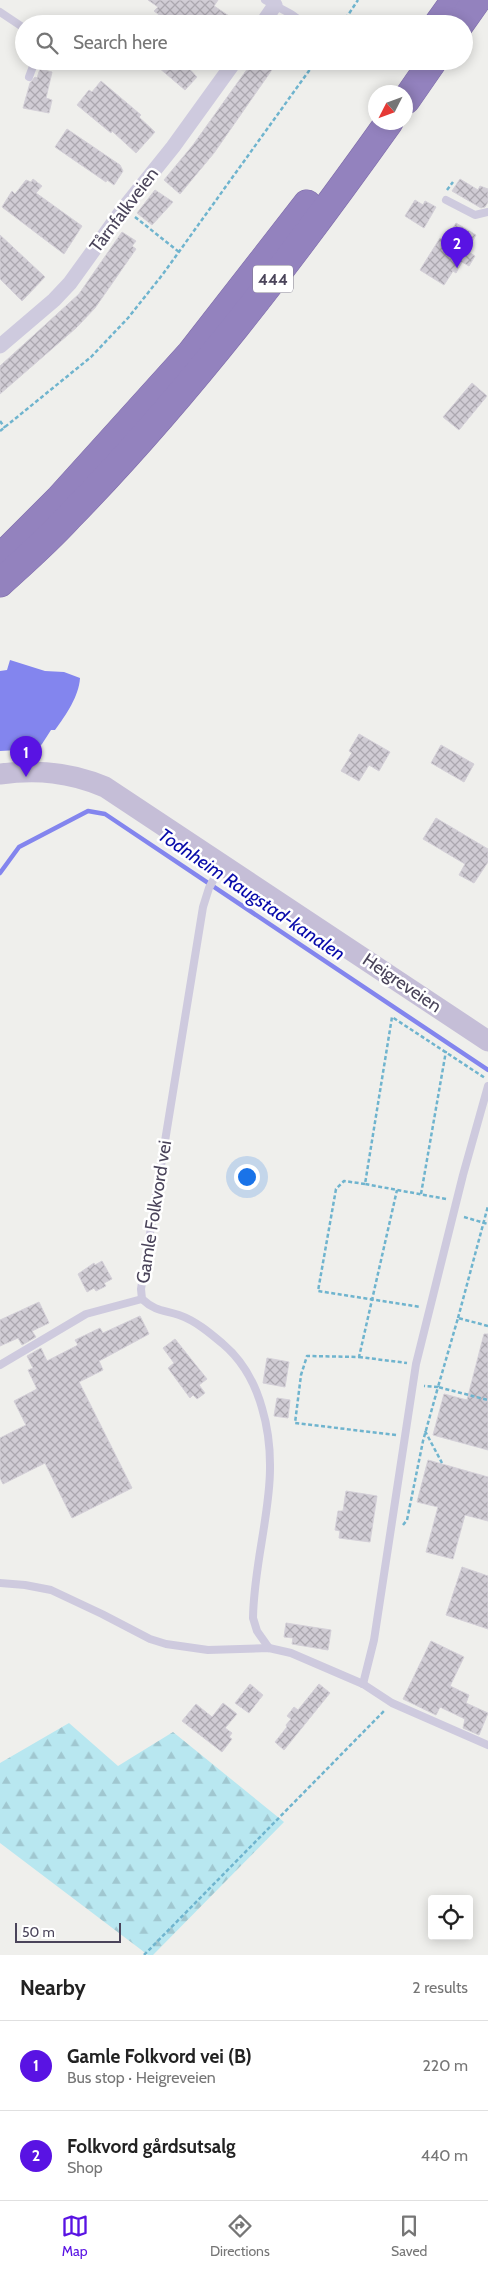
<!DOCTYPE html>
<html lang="en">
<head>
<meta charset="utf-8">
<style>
	body { margin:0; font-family:Cabin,sans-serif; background:#f6f6f6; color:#222 }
	.controls { position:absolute; right:15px; bottom:15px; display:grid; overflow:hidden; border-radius:5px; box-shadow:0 2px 12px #0003 }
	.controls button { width:45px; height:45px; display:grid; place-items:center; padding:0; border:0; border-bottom:1px solid #e0e0e0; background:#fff; color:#222; font:25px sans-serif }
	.compass { position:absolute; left:368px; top:85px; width:45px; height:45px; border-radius:50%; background:#fff; box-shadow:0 2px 12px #0003; rotate:228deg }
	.scale { position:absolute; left:15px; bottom:12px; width:106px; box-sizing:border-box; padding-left:5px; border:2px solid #4a445a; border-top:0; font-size:14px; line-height:18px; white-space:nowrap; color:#4a445a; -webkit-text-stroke:4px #fff; paint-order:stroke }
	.you { position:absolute; left:246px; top:1176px; width:18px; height:18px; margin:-12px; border:4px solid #fff; border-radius:50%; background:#1a73e8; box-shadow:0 0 0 8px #1a73e833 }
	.badge { display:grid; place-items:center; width:32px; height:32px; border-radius:50%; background:#5913e3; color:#fff; font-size:16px; font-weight:700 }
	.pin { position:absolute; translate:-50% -41px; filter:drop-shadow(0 1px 2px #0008) }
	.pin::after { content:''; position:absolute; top:26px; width:18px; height:15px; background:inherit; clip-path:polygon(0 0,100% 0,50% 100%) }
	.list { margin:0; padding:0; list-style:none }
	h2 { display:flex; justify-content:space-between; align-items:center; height:65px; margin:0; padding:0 20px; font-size:21px }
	h2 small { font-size:16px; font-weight:400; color:#767676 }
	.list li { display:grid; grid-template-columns:32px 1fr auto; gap:15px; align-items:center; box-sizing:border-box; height:90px; padding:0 20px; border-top:1px solid #e0e0e0 }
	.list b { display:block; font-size:19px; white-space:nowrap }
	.list p { margin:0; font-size:16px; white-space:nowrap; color:#767676 }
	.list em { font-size:16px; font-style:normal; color:#767676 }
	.icon { flex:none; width:28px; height:28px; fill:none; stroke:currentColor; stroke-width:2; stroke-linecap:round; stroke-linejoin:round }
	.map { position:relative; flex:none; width:488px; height:1955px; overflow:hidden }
	.search { position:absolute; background:#fff; box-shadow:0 2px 12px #0003; left:15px; right:15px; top:15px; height:55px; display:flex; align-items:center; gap:12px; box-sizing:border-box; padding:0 18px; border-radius:28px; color:#767676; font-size:19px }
	.sheet { height:245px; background:#fff }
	nav { display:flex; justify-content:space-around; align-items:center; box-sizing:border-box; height:70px; border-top:1px solid #e0e0e0; background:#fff; font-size:14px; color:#767676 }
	nav a { display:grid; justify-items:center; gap:2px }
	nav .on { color:#5913e3 }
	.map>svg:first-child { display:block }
	.forest { fill:url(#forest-firs) }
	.water { fill:#8385ee }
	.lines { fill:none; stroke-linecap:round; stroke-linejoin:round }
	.stream { stroke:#8385ee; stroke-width:4.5 }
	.building { fill:url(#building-cross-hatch); stroke:#d4d0d8 }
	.highway-casing { stroke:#7f6da9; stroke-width:29 }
	.path { stroke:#6fb4ce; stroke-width:2.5; stroke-dasharray:4 2.5; stroke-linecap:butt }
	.lane { stroke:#cecade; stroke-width:8 }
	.street { stroke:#cecade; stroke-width:15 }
	.secondary { stroke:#c5bed7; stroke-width:21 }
	.highway { stroke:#9382be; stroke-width:28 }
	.labels { text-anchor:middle; stroke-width:5; stroke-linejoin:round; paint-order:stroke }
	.shield { fill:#fff; stroke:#807c8c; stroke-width:1 }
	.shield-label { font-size:16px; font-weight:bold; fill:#4a445a }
	.street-label { font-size:18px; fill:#4a445a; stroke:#fff }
	.water-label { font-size:19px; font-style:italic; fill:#070aaa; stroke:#fff }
</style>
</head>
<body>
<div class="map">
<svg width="488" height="1955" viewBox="0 0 488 1955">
	<defs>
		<pattern id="forest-firs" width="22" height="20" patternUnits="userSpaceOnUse" patternTransform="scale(1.25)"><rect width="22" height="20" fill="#b8e7f0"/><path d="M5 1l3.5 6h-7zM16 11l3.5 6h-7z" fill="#a0c7d0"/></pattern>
		<pattern id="building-cross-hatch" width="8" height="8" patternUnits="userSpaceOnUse" patternTransform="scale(1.25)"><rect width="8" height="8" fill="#d0ccd4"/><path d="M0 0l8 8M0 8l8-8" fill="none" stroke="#aba7af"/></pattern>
	</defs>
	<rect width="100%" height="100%" fill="#efefec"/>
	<path class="forest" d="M69,1723L118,1766L173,1732L284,1822L153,1955H148L0,1843V1763Z"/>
	<path class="water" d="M10,660L45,671L64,672L80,678C79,696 66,715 55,730H51L42,744L37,749L0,751V671L7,670Z"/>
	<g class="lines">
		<path class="stream" d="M0,873L19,847L88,811L105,814L488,1070"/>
	</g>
	<g class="building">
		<path d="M148,0H218L214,6L241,24H181L169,16L166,20L154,11L158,7Z"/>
		<path d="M151,61H182L197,77L185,90Z"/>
		<path d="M253,61H278L214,153L180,194L164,180L193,145Z"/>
		<path d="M40,69L52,72L46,98L52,100L49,113L23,108L30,83L35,77L37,78Z"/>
		<path d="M101,81L141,115L139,117L155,132L136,153L112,131L111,133L77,105L89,90L92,92Z"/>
		<path d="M67,129L120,165L123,171L114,185L107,180L106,182L55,147Z"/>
		<path d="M33,179L42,186L36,193L82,226L64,254L2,207L12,191L15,194L26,180L31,182Z"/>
		<path d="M460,179L478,190L480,186L488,189V202L485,207L481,208L452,191Z"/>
		<path d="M155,190L173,202L152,225L137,213Z"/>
		<path d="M415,200L423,205L425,201L436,207L424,228L405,216Z"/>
		<path d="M456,223L476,235L467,251L475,256L469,266L462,262L456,273L453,271L444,285L420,270L440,238L445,241Z"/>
		<path d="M122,232L136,241L132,246L136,249L95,308L76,328L0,394V366L79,294Z"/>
		<path d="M0,235L45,277L22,301L0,279Z"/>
		<path d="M472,383L487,396L459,430L443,417Z"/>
		<path d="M359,734L390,752L379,771L369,765L359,781L341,771L352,753L349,751Z"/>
		<path d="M441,745L474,764L464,782L431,763Z"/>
		<path d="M436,818L488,849V862L474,883L459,875L465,864L423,839Z"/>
		<path d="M102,1261L112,1279L104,1283L106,1286L96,1291L94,1288L87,1292L78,1274L94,1263L95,1265Z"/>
		<path d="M39,1302L49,1323L32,1331L36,1337L22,1345L18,1338L0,1346V1320Z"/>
		<path d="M140,1316L149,1334L99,1361L103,1370L79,1382L132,1488L72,1518L45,1463L3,1484L0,1478V1438L26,1425L14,1401L37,1389L28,1370L33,1368L27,1356L41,1348L47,1361L78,1345L75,1340L100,1328L103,1333Z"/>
		<path d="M484,1334H488V1450L433,1435L444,1394L467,1400Z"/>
		<path d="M175,1339L207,1379L199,1385L205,1393L197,1399L193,1395L190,1398L168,1368L174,1363L163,1348Z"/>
		<path d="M267,1358L289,1362L285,1387L263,1383Z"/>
		<path d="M277,1398L290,1400L288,1418L274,1416Z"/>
		<path d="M428,1460L488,1477V1521L465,1515L453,1559L426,1552L438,1507L417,1502Z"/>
		<path d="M346,1491L377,1496L370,1542L339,1538L340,1531L335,1530L338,1511H343Z"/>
		<path d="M462,1567L488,1576V1629L446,1615Z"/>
		<path d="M286,1623L331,1630L328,1650L292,1644L293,1638L284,1637Z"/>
		<path d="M431,1641L464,1657L450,1686L469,1695L466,1703L488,1713L479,1735L463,1728L465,1719L440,1707L436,1715L403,1699Z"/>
		<path d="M250,1684L263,1695L249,1713L235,1703Z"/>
		<path d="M319,1684L330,1693L284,1750L275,1742L287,1727L286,1725L291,1719L287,1716L294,1707L298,1710Z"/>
		<path d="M223,1703L237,1714L225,1728L232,1733L229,1737L232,1739L222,1752L182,1721L196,1704L212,1717Z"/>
	</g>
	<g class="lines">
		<g class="highway-casing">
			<g id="highway">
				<path d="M438,24L455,0"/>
				<path d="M460,24L477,0"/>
				<path d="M406,100L433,61"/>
				<path d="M5,553L60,498L191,353L307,204"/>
				<path d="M0,583C23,562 47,541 68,518C187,396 290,261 389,122"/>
			</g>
		</g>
		<g class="path">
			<path d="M342,24L358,0"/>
			<path d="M447,190L453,182"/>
			<path d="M135,217L179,252"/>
			<path d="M0,421L5,428"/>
			<path d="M0,431L91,357L128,318L163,274L316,61"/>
			<path d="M365,1184L344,1181L336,1189L318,1291L421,1307"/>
			<path d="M421,1194L446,1051"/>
			<path d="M446,1199L365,1184L392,1017L485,1078"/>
			<path d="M464,1217L488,1224"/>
			<path d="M458,1318L488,1206"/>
			<path d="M488,1326L458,1318L438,1387L488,1400"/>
			<path d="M359,1357L407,1363"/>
			<path d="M425,1431L442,1463"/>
			<path d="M396,1435L295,1423L301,1375L307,1356L359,1357L397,1190"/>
			<path d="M403,1525L407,1520L423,1441L438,1387L424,1386"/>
			<path d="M144,1955L384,1711"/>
		</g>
		<g class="lane">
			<path d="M265,0L291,14L305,24"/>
			<path d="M0,12L24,28"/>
			<path d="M61,24L63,22"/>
			<path d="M29,77L35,61"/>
			<path d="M446,200L475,215L488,212"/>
			<path d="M221,866L209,888L203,907L141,1289L142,1299C156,1312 164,1310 179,1315C196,1321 210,1333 223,1344C243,1361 255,1383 262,1408C284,1481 254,1546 253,1618L257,1631L269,1648"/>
			<path d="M0,1365L86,1314L142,1299"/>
			<path d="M0,1583L25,1585L51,1590L102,1614L150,1639L166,1644L208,1650L269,1648L291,1653L363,1684L392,1703L488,1745"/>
			<path d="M363,1684L374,1640L416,1364L463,1175L488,1086"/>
		</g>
		<g class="street">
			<path d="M262,24L275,5"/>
			<path d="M0,346L54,300L70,283L124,208L173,147L235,61"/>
		</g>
		<path class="secondary" d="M0,774C37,769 70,772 105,787L488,1041"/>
		<use href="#highway" class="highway"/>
	</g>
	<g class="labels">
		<rect class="shield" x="253" y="265.5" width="40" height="27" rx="4"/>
		<g class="shield-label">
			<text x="273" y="285">444</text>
		</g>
		<g class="street-label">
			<text transform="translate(124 210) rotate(-53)" y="6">Tårnfalkveien</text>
			<text transform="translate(402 983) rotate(34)" y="6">Heigreveien</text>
			<text transform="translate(154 1212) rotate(-81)" y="6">Gamle Folkvord vei</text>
		</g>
		<g class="water-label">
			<text transform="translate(252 894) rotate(34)" y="7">Todnheim Raugstad-kanalen</text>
		</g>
	</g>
</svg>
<div class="controls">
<button><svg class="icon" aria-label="locate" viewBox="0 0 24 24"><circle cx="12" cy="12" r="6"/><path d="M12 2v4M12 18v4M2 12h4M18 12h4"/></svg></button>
</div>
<svg class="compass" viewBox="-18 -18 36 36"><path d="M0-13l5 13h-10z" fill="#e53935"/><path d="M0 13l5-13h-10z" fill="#767676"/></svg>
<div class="scale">50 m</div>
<div class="you"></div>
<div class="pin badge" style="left:26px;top:777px">1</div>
<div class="pin badge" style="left:457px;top:268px">2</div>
<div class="search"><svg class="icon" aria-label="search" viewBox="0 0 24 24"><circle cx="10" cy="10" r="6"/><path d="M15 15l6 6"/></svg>Search here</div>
</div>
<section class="sheet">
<h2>Nearby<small>2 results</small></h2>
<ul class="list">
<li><span class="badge">1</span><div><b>Gamle Folkvord vei (B)</b><p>Bus stop · Heigreveien</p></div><em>220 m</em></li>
<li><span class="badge">2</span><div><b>Folkvord gårdsutsalg</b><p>Shop</p></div><em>440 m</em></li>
</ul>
</section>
<nav>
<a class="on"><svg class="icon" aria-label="map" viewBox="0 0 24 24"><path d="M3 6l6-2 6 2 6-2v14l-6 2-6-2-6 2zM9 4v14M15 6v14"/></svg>Map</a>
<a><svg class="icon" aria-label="directions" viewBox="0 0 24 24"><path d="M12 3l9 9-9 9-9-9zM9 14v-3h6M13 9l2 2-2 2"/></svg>Directions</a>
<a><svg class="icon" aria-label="saved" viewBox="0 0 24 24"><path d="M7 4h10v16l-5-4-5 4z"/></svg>Saved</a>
</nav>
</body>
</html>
